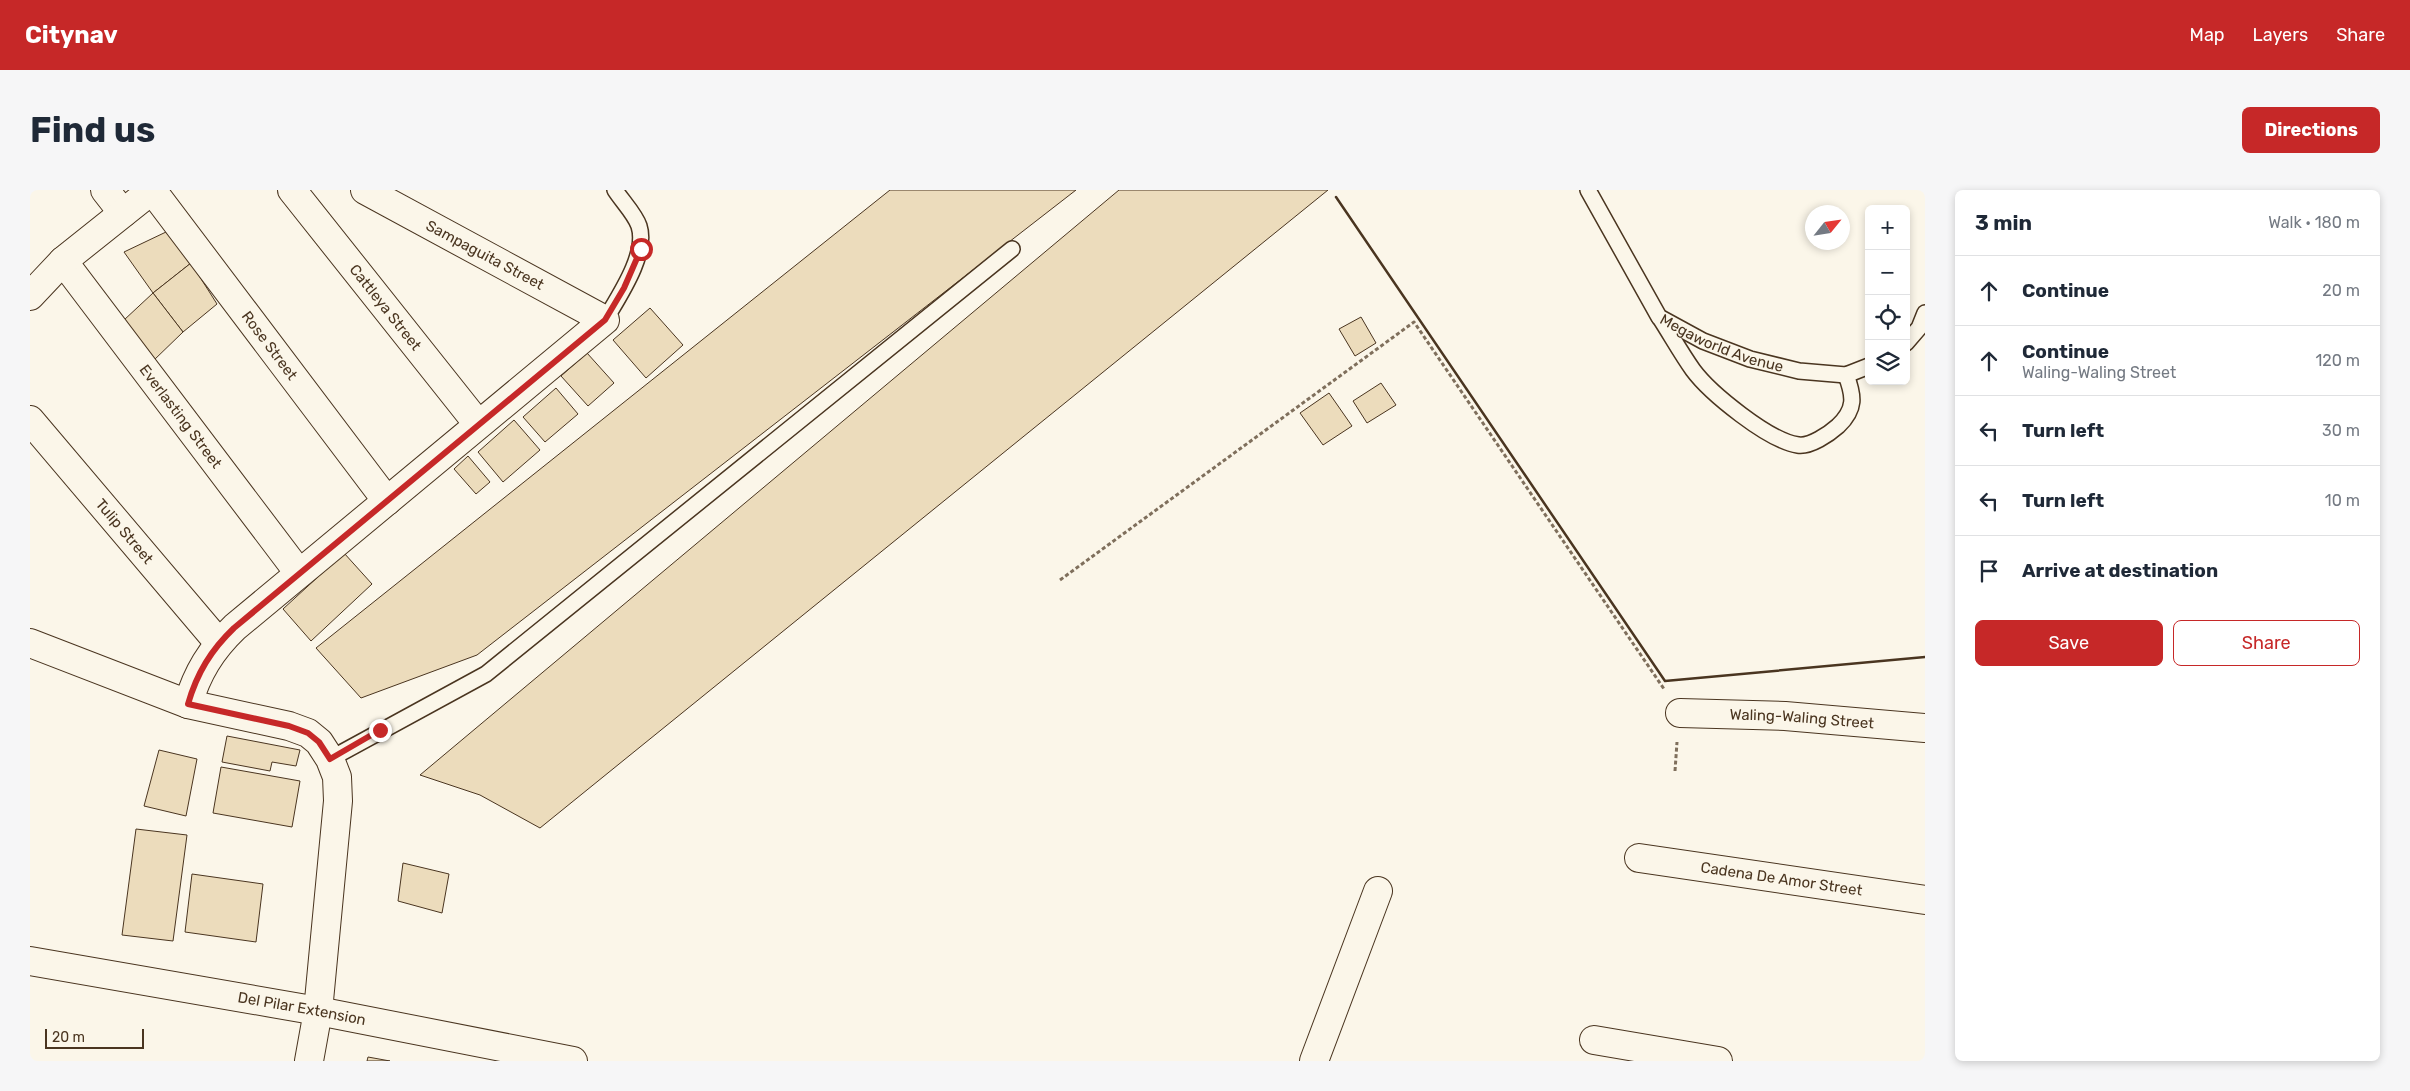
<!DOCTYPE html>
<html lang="en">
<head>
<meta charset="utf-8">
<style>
	body { margin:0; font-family:Rubik,sans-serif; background:#f6f6f7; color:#1f2937 }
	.controls { position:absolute; right:15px; top:15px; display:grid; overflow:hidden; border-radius:8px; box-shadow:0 2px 8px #0003 }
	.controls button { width:45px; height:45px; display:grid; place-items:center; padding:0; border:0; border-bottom:1px solid #e0e1e3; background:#fff; color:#1f2937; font:25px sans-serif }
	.compass { position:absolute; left:1775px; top:15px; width:45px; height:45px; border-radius:50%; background:#fff; box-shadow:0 2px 8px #0003; rotate:60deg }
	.scale { position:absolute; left:15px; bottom:12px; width:99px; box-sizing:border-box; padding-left:5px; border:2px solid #4a3520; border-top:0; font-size:14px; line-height:18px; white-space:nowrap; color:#4a3520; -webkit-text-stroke:4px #fbf6e9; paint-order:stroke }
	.stop { position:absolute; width:15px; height:15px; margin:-11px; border:4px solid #c62828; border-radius:50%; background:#fff }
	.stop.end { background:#c62828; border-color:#fff; box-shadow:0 1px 5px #0008 }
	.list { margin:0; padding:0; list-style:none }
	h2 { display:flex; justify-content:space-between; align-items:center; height:65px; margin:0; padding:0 20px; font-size:21px }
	h2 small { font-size:16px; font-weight:400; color:#747a83 }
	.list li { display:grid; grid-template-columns:32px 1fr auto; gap:15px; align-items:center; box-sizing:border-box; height:70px; padding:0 20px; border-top:1px solid #e0e1e3 }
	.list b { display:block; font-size:19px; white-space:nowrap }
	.list p { margin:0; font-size:16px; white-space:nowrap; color:#747a83 }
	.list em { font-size:16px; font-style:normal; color:#747a83 }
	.actions { display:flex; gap:10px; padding:15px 20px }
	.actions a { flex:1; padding:11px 0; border:1px solid #c62828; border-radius:8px; text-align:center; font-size:18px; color:#c62828 }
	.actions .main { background:#c62828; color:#fff }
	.icon { flex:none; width:28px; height:28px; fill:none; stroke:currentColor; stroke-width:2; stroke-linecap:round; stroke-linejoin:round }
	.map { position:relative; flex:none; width:1895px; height:871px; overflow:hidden; border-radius:8px }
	header { display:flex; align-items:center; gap:30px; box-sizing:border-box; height:70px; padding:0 25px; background:#c62828; color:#fff }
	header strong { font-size:24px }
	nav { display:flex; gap:28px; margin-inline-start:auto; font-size:18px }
	.intro { display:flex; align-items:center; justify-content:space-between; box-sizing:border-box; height:120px; padding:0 30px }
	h1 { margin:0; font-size:35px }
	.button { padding:12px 22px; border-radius:8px; background:#c62828; color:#fff; font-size:18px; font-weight:700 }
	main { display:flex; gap:30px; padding:0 30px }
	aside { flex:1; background:#fff; border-radius:8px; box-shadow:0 2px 8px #0003 }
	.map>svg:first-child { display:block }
	.building { fill:#ecdcbc; stroke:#4a3520 }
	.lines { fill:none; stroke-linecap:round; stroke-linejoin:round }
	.lane-casing { stroke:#4a3520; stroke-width:18 }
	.street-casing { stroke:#4a3520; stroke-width:30 }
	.path { stroke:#7f6f5c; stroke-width:3; stroke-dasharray:4 2.5; stroke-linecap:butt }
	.lane { stroke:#fbf6e9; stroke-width:15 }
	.street { stroke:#fbf6e9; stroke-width:28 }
	.wall { stroke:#4a3520; stroke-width:2.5 }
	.route { stroke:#c62828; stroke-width:6 }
	.labels { text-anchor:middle; stroke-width:4; stroke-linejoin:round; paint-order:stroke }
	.street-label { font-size:15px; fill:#4a3520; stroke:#fbf6e9 }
</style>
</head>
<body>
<header>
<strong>Citynav</strong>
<nav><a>Map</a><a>Layers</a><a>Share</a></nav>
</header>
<div class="intro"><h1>Find us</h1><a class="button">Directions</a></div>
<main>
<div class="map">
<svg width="1895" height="871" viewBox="0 0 1895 871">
	<rect width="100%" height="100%" fill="#fbf6e9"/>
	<g class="building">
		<path d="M860,0H1046L447,465L331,508L286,458Z"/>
		<path d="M1089,0H1298L510,638L450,605L390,585Z"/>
		<path d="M136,42L161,73L123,103L94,62Z"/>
		<path d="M161,73L187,114L153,142L123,103Z"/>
		<path d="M123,103L153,142L123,171L94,130Z"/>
		<path d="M620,118L653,155L616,188L583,150Z"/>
		<path d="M1331,127L1346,153L1325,166L1309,139Z"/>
		<path d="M557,163L584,193L558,216L531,186Z"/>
		<path d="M1351,193L1366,215L1337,233L1323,211Z"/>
		<path d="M526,198L548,224L515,252L493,227Z"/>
		<path d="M1299,203L1322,236L1293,255L1270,223Z"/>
		<path d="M484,230L510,260L473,292L448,262Z"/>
		<path d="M438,266L460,292L446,304L424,279Z"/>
		<path d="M314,363L342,394L281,451L253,419Z"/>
		<path d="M197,546L270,560L266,576L242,572L240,581L192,572Z"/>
		<path d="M129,560L167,569L156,626L114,616Z"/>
		<path d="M191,577L270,591L262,637L183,623Z"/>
		<path d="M106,639L157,645L143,751L92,745Z"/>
		<path d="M373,673L419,684L412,723L368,711Z"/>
		<path d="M162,684L233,694L226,752L155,742Z"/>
		<path d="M338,867L360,871H337Z"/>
	</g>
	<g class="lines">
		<g class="lane-casing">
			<g id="lane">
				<path id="s1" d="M1558,0L1629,127L1673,151L1720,169L1769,181L1816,185L1839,176"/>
				<path d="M1630,128C1641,145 1651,163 1663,180C1680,203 1739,251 1768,255C1780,257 1799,244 1808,236C1826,219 1824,206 1816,185"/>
				<path d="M575,130C589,106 618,64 609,36C605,24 592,11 585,0"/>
				<path d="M1876,153L1889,138L1895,123"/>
				<path d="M300,569L456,484L982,59"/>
			</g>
		</g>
		<g class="street-casing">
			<g id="street">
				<path d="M75,0L93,23"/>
				<path id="s2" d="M122,0L357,311"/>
				<path id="s3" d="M262,0L448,234"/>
				<path id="s4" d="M33,71L269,383"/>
				<path d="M0,106L33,71L122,0"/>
				<path id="s5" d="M0,230L189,453"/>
				<path d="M0,453L158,514L259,536L278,543L289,552L300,569L307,587L308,611L288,821L279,871"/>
				<path d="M158,514C167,483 181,460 205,437L575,130L335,0"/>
				<path id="s6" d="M1650,523L1755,526L1895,538"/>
				<path id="s7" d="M1609,668L1895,710"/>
				<path id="s8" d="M0,771L288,821L543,871"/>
				<path d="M1564,850L1688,871"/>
				<path d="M1284,871L1348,701"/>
			</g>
		</g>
		<g class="path">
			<path d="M1030,390L1384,132L1634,499"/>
			<path d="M1645,581L1647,552"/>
		</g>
		<use href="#lane" class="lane"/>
		<use href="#street" class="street"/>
		<path class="wall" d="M1306,7L1635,491L1895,467"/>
	</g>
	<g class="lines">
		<path class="route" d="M350,540L300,569L289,552L278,543L259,536L158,514C167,483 181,460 204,438L575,130L594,98L611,59"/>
	</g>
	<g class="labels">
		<g class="street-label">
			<text transform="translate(455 65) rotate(28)" y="5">Sampaguita Street</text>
			<text dy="5" stroke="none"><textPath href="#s3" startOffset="150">Cattleya Street</textPath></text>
			<text dy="5" stroke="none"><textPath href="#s1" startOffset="214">Megaworld Avenue</textPath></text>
			<text dy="5" stroke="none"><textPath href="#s2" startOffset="195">Rose Street</textPath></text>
			<text dy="5" stroke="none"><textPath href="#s4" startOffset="195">Everlasting Street</textPath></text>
			<text dy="5" stroke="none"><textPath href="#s5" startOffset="146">Tulip Street</textPath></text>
			<text dy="5" stroke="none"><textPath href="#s6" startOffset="122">Waling-Waling Street</textPath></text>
			<text dy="5" stroke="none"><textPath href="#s7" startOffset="144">Cadena De Amor Street</textPath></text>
			<text dy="5" stroke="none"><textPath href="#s8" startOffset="276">Del Pilar Extension</textPath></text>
		</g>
	</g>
</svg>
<div class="controls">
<button>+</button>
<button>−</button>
<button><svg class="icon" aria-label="locate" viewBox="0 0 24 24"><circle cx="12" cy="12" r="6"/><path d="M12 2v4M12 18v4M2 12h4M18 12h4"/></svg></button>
<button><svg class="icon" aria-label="layers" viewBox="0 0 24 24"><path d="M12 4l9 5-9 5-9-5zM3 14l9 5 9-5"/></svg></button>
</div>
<svg class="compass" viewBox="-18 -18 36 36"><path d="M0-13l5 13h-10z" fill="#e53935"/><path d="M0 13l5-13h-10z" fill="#747a83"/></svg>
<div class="scale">20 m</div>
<div class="stop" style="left:611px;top:59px"></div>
<div class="stop end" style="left:350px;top:540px"></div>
</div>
<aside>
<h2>3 min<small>Walk · 180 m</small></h2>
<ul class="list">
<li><svg class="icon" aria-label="ahead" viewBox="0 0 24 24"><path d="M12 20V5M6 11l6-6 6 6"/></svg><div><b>Continue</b></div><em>20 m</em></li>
<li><svg class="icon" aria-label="ahead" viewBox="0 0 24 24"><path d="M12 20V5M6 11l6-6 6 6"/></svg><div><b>Continue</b><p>Waling-Waling Street</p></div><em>120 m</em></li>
<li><svg class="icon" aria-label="left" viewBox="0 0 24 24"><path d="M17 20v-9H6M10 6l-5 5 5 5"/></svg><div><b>Turn left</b></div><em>30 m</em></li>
<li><svg class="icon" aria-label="left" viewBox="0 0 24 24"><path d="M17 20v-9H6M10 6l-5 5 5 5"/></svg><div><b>Turn left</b></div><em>10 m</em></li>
<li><svg class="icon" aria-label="arrive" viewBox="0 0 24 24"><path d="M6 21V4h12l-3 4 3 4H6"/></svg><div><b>Arrive at destination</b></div></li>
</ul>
<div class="actions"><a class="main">Save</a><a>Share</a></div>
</aside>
</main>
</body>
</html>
